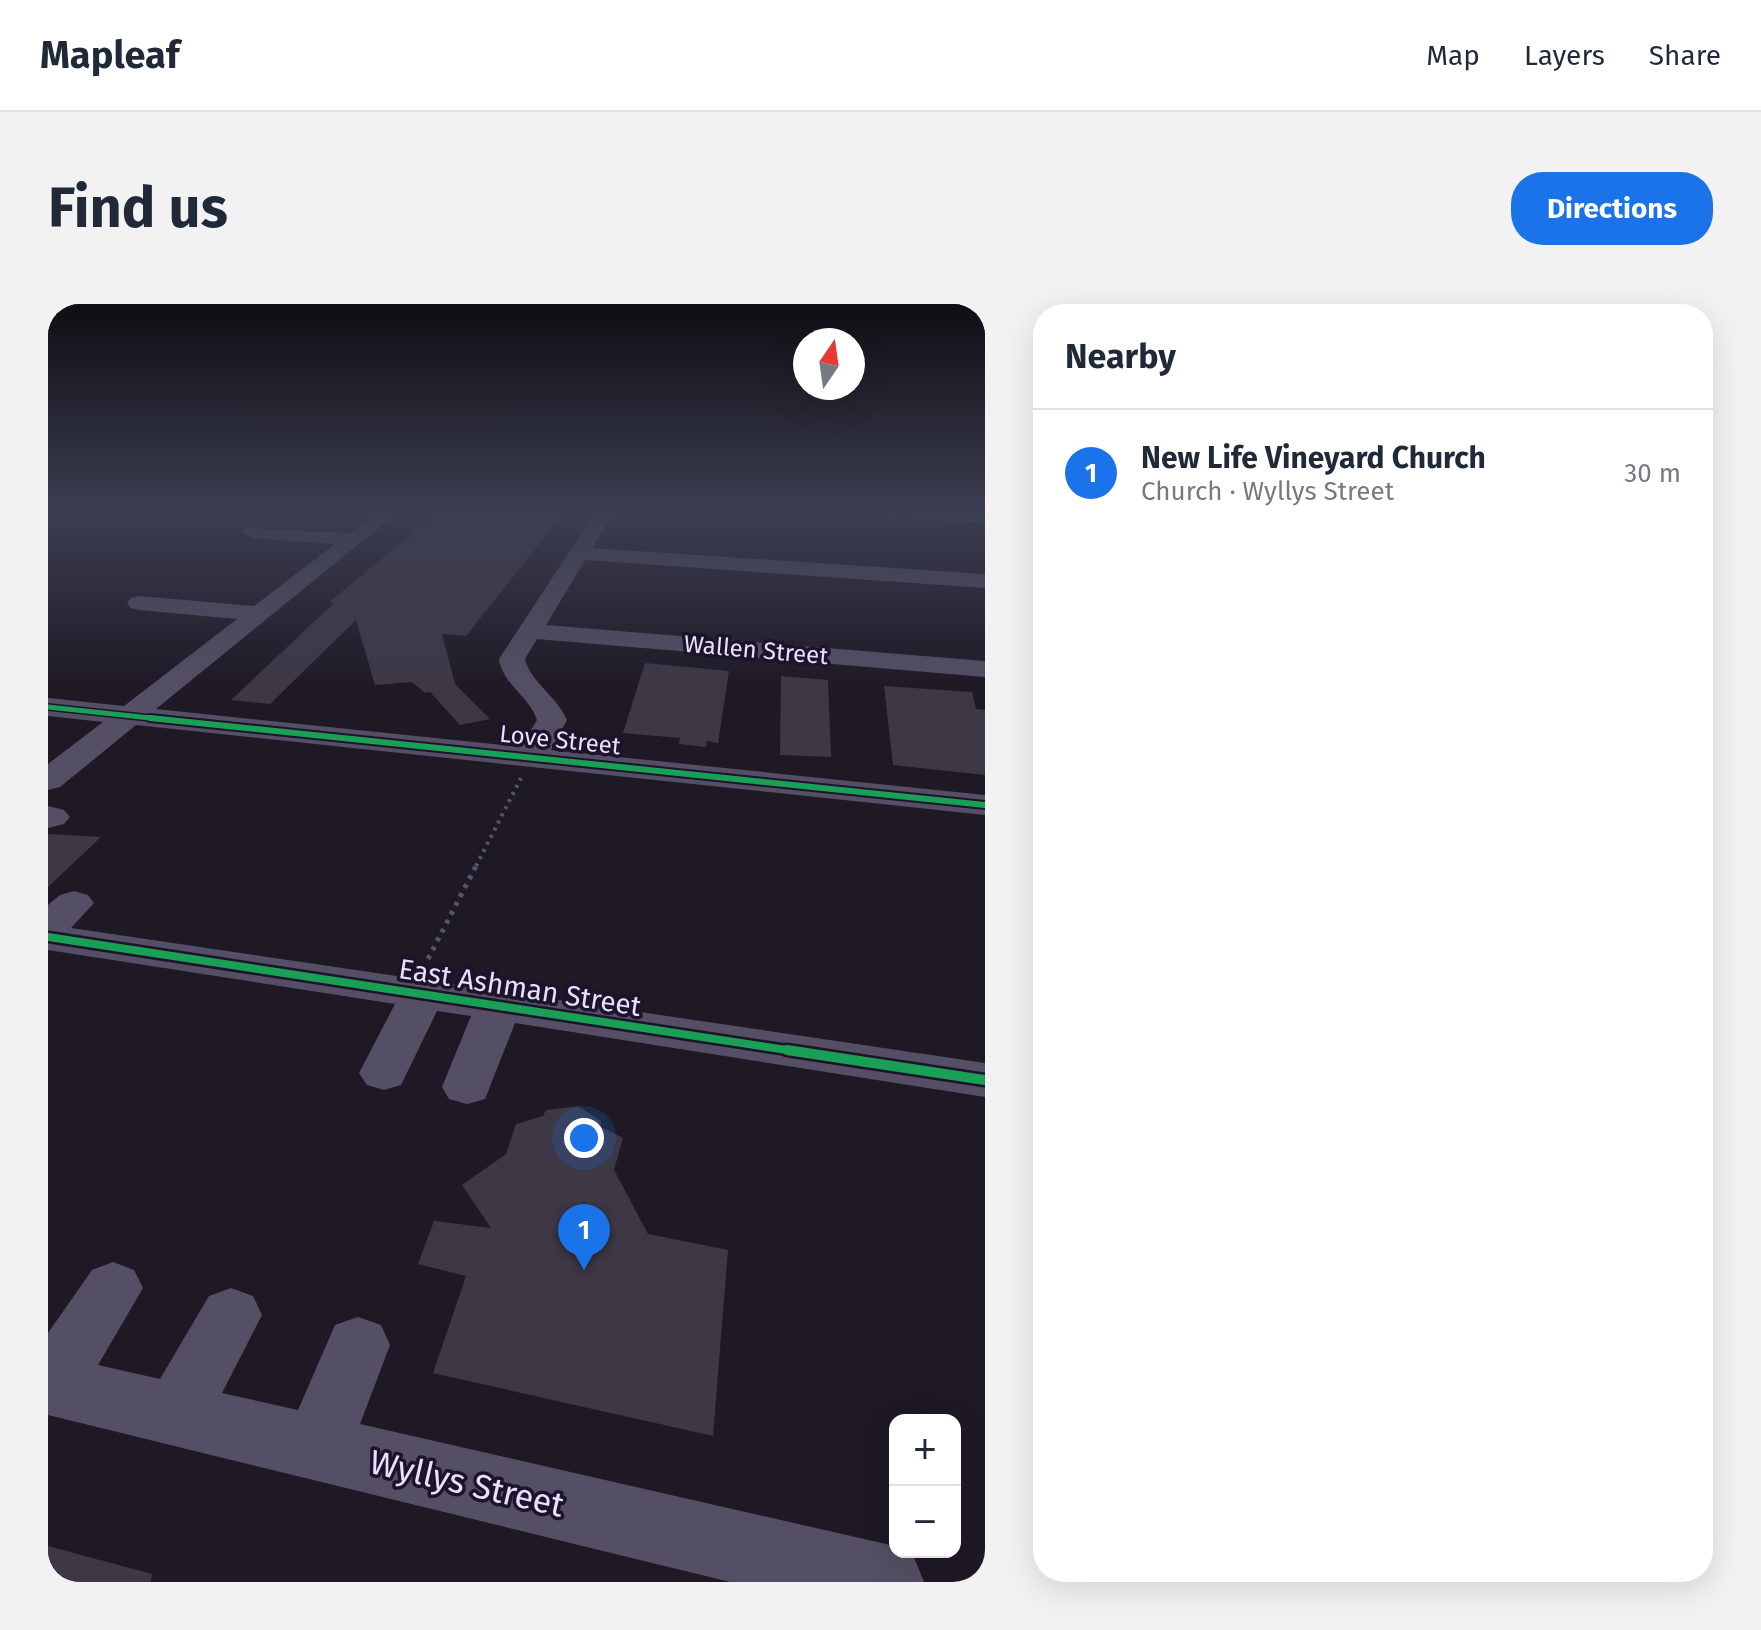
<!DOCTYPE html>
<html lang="en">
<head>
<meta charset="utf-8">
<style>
	body { margin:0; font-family:"Fira Sans",sans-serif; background:#f2f2f3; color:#1f2937 }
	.controls { position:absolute; right:24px; bottom:24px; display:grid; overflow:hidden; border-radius:16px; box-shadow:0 8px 32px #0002 }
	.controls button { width:72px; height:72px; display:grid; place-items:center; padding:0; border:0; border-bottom:2px solid #e0e1e3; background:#fff; color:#1f2937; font:40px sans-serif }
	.compass { position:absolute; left:745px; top:24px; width:72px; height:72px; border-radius:50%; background:#fff; box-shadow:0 8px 32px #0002; rotate:13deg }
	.you { position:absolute; left:536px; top:834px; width:28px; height:28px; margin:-20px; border:6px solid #fff; border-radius:50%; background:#1a73e8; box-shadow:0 0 0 12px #1a73e833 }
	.badge { display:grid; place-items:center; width:52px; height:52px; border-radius:50%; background:#1a73e8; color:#fff; font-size:26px; font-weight:700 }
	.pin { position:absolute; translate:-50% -66px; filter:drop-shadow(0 2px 4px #0008) }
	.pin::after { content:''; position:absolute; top:42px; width:28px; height:24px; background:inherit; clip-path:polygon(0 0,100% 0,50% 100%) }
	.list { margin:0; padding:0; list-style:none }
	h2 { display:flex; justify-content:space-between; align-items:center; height:104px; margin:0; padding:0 32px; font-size:34px }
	h2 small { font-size:26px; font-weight:400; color:#747a83 }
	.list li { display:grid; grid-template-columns:52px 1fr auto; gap:24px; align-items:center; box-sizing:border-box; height:128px; padding:0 32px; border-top:2px solid #e0e1e3 }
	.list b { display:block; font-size:30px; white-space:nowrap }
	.list p { margin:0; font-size:26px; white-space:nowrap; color:#747a83 }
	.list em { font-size:26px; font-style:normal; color:#747a83 }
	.map { position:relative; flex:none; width:937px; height:1278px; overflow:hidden; border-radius:32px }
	header { display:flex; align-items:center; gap:48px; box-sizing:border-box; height:112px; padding:0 40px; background:#fff; border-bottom:2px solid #e0e1e3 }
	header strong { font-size:38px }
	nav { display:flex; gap:44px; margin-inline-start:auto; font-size:28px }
	.intro { display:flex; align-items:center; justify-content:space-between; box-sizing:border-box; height:192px; padding:0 48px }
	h1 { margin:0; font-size:56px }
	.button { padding:20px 36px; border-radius:32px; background:#1a73e8; color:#fff; font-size:28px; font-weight:700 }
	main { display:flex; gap:48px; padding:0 48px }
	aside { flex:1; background:#fff; border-radius:32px; box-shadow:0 8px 32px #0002 }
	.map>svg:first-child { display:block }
	.building { fill:#3e3846 }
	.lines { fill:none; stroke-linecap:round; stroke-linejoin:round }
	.path-far1 { stroke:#515666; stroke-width:4; stroke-dasharray:3 5; stroke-linecap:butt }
	.path { stroke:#515666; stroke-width:5; stroke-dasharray:4 6; stroke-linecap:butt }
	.minor { fill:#554f65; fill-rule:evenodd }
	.cycleway-far4-casing { stroke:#1d132b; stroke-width:7 }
	.cycleway-far3-casing { stroke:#1d132b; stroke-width:8 }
	.cycleway-far2-casing { stroke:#1d132b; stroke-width:10 }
	.cycleway-far1-casing { stroke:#1d132b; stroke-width:13 }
	.cycleway-casing { stroke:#1d132b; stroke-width:15 }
	.cycleway-far4 { stroke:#1a9f57; stroke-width:4 }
	.cycleway-far3 { stroke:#1a9f57; stroke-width:5 }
	.cycleway-far2 { stroke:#1a9f57; stroke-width:6 }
	.cycleway-far1 { stroke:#1a9f57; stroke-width:8 }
	.cycleway { stroke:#1a9f57; stroke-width:10 }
	.labels { text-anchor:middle; stroke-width:7; stroke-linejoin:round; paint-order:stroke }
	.far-street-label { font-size:24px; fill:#eadffd; stroke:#1d132b }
	.street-label { font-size:28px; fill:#eadffd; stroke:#1d132b }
	.near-street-label { font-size:34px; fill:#eadffd; stroke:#1d132b }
</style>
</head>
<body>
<header>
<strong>Mapleaf</strong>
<nav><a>Map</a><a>Layers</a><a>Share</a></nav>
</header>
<div class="intro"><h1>Find us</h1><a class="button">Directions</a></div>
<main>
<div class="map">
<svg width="937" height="1278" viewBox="0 0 937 1278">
	<rect width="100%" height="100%" fill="#1e1925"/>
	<g class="building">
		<path d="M392,207L512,214L418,332L394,330L407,380L442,415L412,421L382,388L377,389L364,378L327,381L308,316L222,400L183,396L286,299L281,298Z"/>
		<path d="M597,359L681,367L670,439L659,437L658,443L631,440L632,434L575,429Z"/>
		<path d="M733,372L780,376L783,453L732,451Z"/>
		<path d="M836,382L924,388L928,405L937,406V471L845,461Z"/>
		<path d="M0,530L53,533L0,583Z"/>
		<path d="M530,802L553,817V823L575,834L566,866L600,930L680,946L665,1132L385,1069L418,972L370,960L386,917L443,924L414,881L458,850L468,820L495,812L498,806Z"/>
		<path d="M0,1242L104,1270L103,1278H0Z"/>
	</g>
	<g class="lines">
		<path class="path-far1" d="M428,562L473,474"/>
		<path class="path" d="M380,655L429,560"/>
		<g class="minor">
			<path d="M330,207H351L108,405L473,443L489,416C481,392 455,381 451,355L548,207H566L544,244L937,270V284L537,256L498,321L937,357V373L489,335L477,355C483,379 509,392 519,416L503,446L937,491V511L88,421L12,483L0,486V460L55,418L0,412V394L76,402L189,315L91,306L83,304L79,299L83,294L91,292L206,302L287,240L204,234L194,228L197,224L302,229Z"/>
			<path d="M827,207H937V219L836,213Z"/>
			<path d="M0,502L16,506L22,513L16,520L0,524Z"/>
			<path d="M26,587L40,591L46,599L23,624L937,759V793L467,719L437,795L419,800L401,795L394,783L423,712L389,707L353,781L336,786L319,781L311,769L347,700L0,646V601L12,591Z"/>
			<path d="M65,958L86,966L95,984L50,1061L112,1075L161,992L183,984L205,992L214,1011L174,1089L250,1106L287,1021L310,1013L333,1021L342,1041L312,1120L838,1240L847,1243V1248L865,1251L876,1278H682L0,1111V1029L44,966Z"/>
		</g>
		<g class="cycleway-far4-casing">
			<path id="cycleway-far4" d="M836,207L937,213"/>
		</g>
		<g class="cycleway-far3-casing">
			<path id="cycleway-far3" d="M0,403L121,416"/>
		</g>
		<g class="cycleway-far2-casing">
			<path id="cycleway-far2" d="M102,414L937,501"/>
		</g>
		<g class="cycleway-far1-casing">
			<path id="cycleway-far1" d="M0,633L752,748"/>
		</g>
		<g class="cycleway-casing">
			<path id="cycleway" d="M739,746L937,776"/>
		</g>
		<use href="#cycleway-far4" class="cycleway-far4"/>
		<use href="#cycleway-far3" class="cycleway-far3"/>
		<use href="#cycleway-far2" class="cycleway-far2"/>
		<use href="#cycleway-far1" class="cycleway-far1"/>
		<use href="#cycleway" class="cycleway"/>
	</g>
	<linearGradient id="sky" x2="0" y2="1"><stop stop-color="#100e14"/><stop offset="0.54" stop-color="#3b3e51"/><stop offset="1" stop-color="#3b3e51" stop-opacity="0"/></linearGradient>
	<rect width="937" height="386" fill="url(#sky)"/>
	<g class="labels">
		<g class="far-street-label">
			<text transform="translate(708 346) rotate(5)" y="8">Wallen Street</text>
			<text transform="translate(512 436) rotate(6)" y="8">Love Street</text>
		</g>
		<g class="street-label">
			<text transform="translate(472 683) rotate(9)" y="10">East Ashman Street</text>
		</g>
		<g class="near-street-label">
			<text transform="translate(419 1179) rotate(13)" y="12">Wyllys Street</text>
		</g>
	</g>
</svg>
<div class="controls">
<button>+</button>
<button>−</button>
</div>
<svg class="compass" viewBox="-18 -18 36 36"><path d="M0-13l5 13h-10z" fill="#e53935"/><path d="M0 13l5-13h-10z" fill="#747a83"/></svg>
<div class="you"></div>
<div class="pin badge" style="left:536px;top:966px">1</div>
</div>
<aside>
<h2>Nearby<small></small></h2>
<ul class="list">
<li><span class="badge">1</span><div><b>New Life Vineyard Church</b><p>Church · Wyllys Street</p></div><em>30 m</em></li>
</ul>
</aside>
</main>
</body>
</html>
